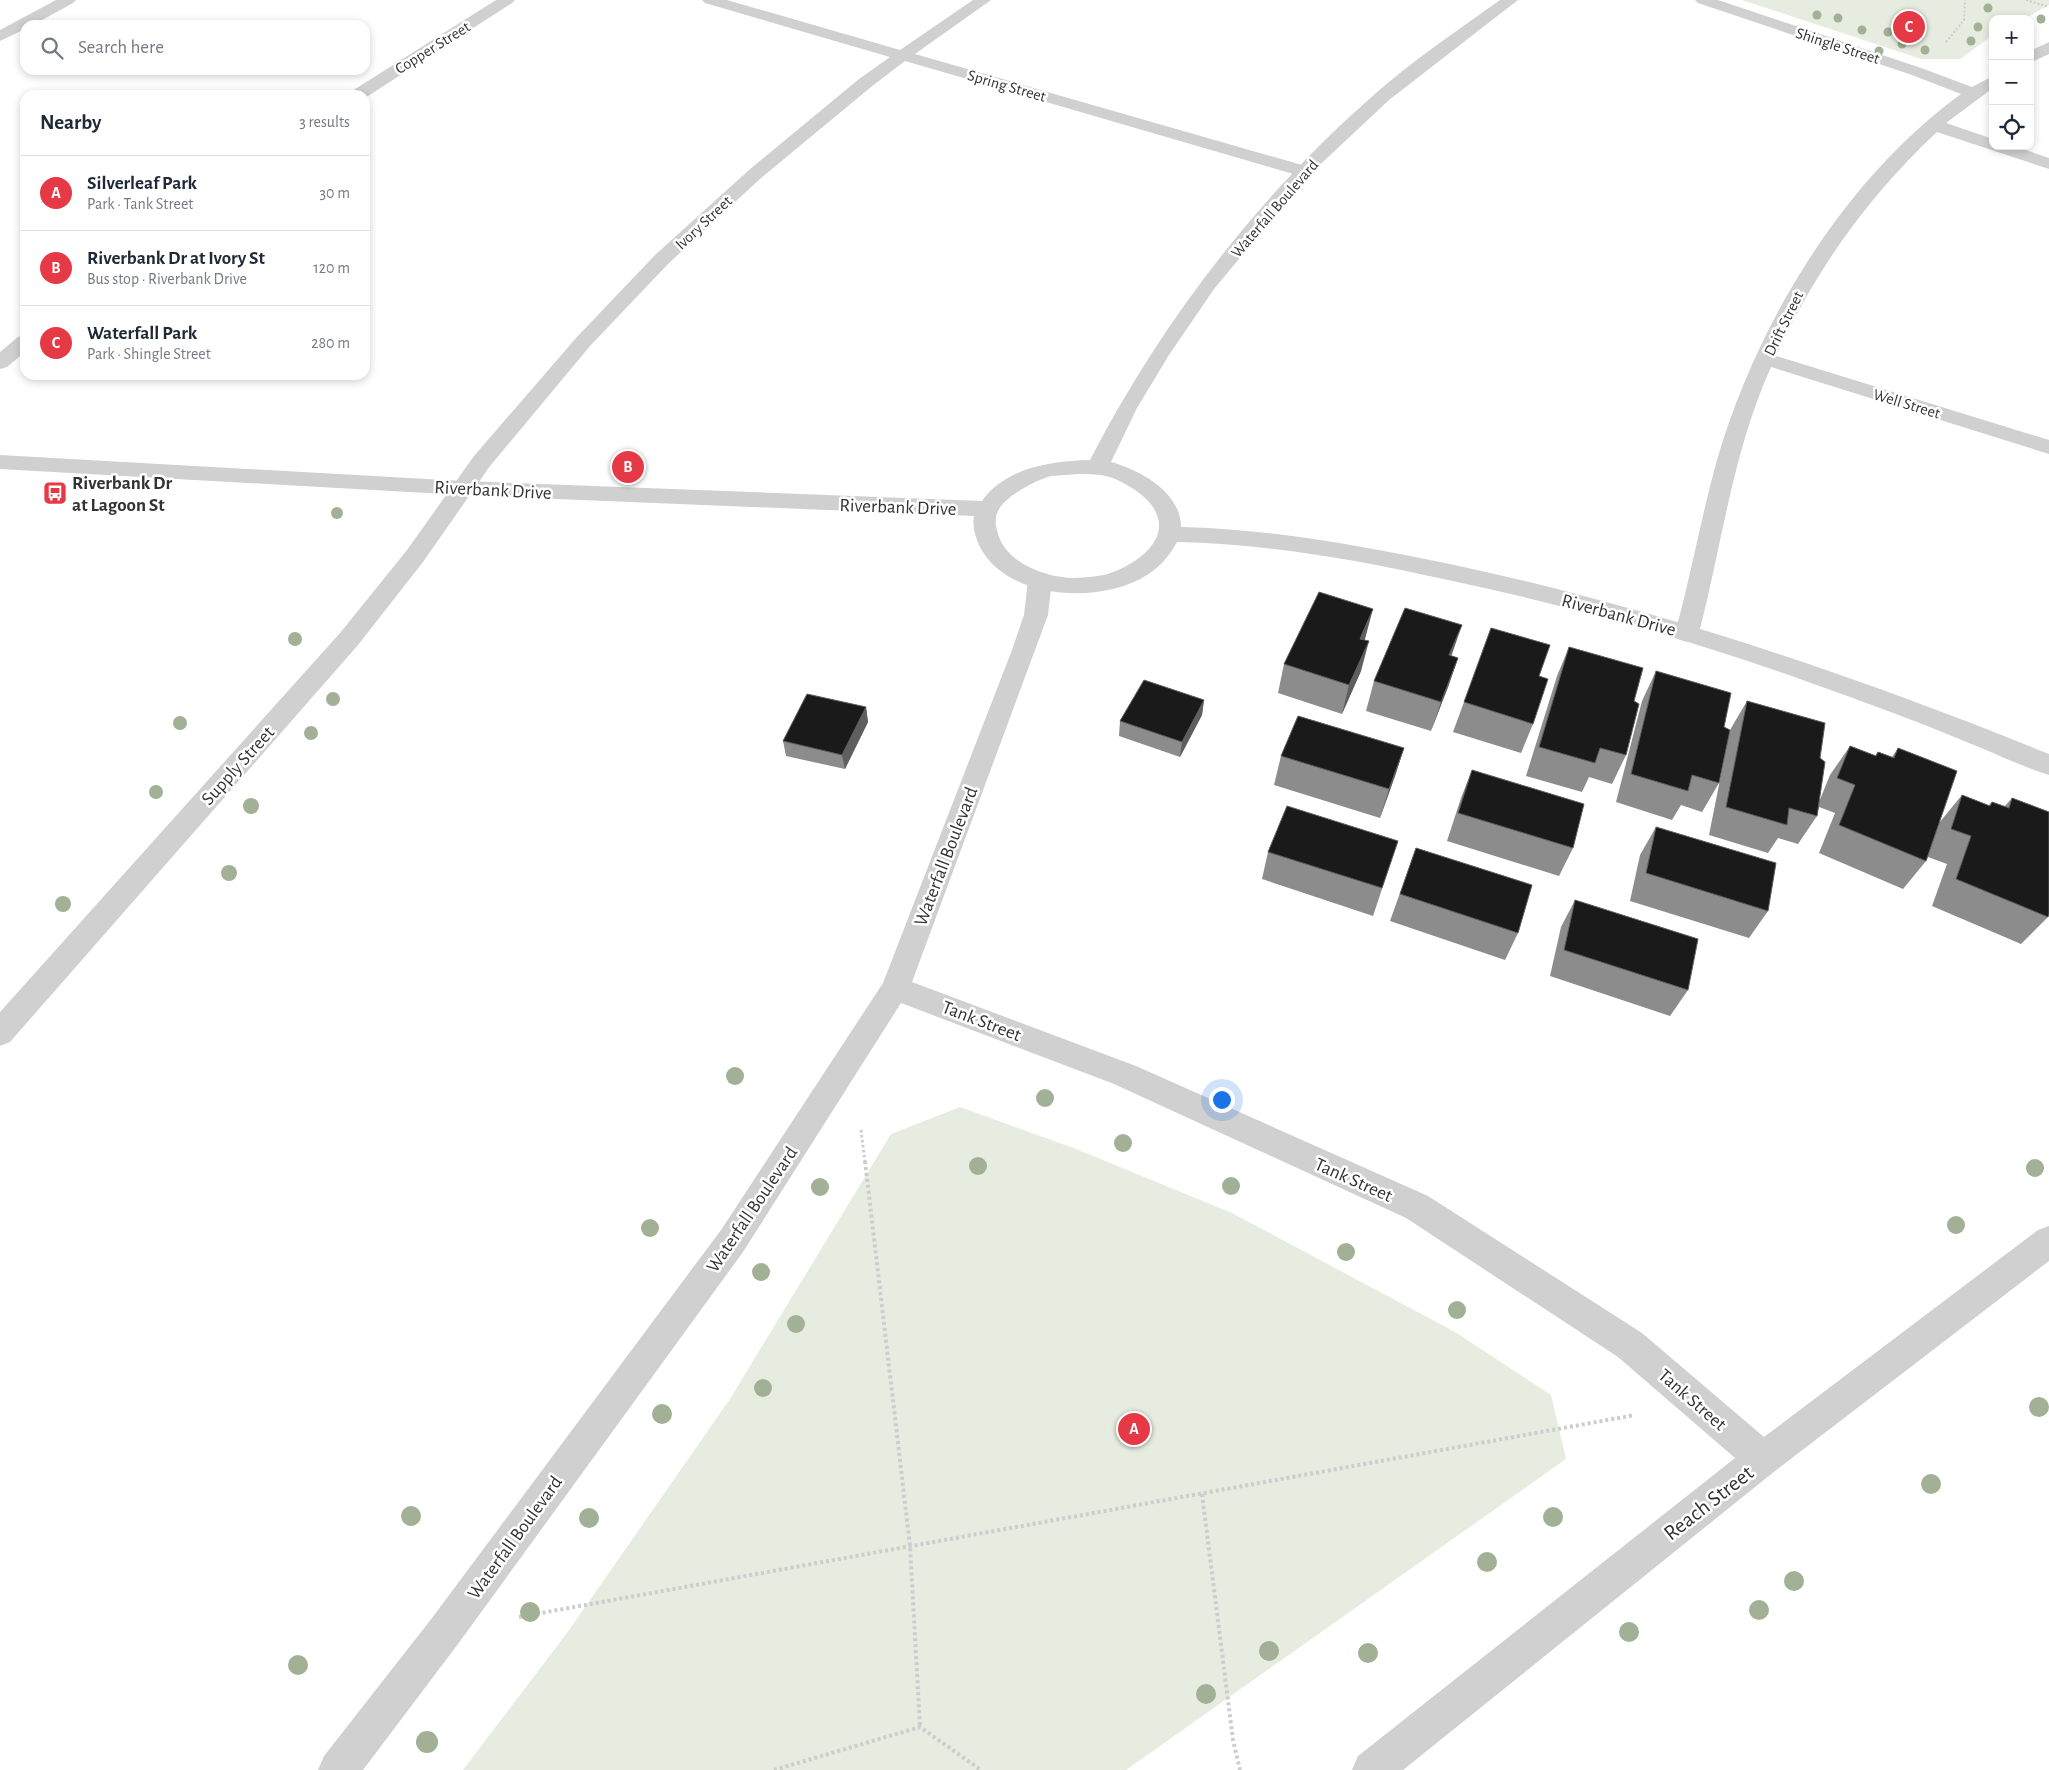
<!DOCTYPE html>
<html lang="en">
<head>
<meta charset="utf-8">
<style>
	body { margin:0; font-family:"Alegreya Sans",sans-serif; background:#f2f2f3; color:#1f2937 }
	.controls { position:absolute; right:15px; top:15px; display:grid; overflow:hidden; border-radius:10px; box-shadow:0 2px 8px #0003 }
	.controls button { width:45px; height:45px; display:grid; place-items:center; padding:0; border:0; border-bottom:1px solid #e0e1e3; background:#fff; color:#1f2937; font:25px sans-serif }
	.you { position:absolute; left:1221px; top:1099px; width:18px; height:18px; margin:-12px; border:4px solid #fff; border-radius:50%; background:#1a73e8; box-shadow:0 0 0 8px #1a73e833 }
	.badge { display:grid; place-items:center; width:32px; height:32px; border-radius:50%; background:#e63946; color:#fff; font-size:16px; font-weight:700 }
	.pin { position:absolute; translate:-50% -50%; border:2px solid #fff; box-shadow:0 1px 5px #0006 }
	.list { margin:0; padding:0; list-style:none }
	h2 { display:flex; justify-content:space-between; align-items:center; height:65px; margin:0; padding:0 20px; font-size:21px }
	h2 small { font-size:16px; font-weight:400; color:#747a83 }
	.list li { display:grid; grid-template-columns:32px 1fr auto; gap:15px; align-items:center; box-sizing:border-box; height:75px; padding:0 20px; border-top:1px solid #e0e1e3 }
	.list b { display:block; font-size:19px; white-space:nowrap }
	.list p { margin:0; font-size:16px; white-space:nowrap; color:#747a83 }
	.list em { font-size:16px; font-style:normal; color:#747a83 }
	.icon { flex:none; width:28px; height:28px; fill:none; stroke:currentColor; stroke-width:2; stroke-linecap:round; stroke-linejoin:round }
	.map { position:relative; flex:none; width:2049px; height:1770px; overflow:hidden }
	.search { position:absolute; background:#fff; box-shadow:0 2px 8px #0003; left:20px; top:20px; width:350px; height:55px; display:flex; align-items:center; gap:12px; box-sizing:border-box; padding:0 18px; border-radius:15px; color:#747a83; font-size:19px }
	.panel { position:absolute; background:#fff; box-shadow:0 2px 8px #0003; left:20px; top:90px; width:350px; height:290px; border-radius:15px }
	.map>svg:first-child { display:block }
	.green { fill:#e6ecdf }
	.lines { fill:none; stroke-linecap:round; stroke-linejoin:round }
	.path-far2 { stroke:#cdcdcd; stroke-width:2; stroke-dasharray:2 2; stroke-linecap:butt }
	.path-far1 { stroke:#cdcdcd; stroke-width:3; stroke-dasharray:2.5 2.5; stroke-linecap:butt }
	.path { stroke:#cdcdcd; stroke-width:4; stroke-dasharray:3 3; stroke-linecap:butt }
	.minor { fill:#d0d0d0; fill-rule:evenodd }
	.tertiary { fill:#d0d0d0; fill-rule:evenodd }
	.tree { fill:#a2b095 }
	.wall { fill:#8c8c8c }
	.shaded-wall { fill:#5f5f5f }
	.building { fill:#1a1a1a; stroke:#5f5f5f }
	.labels { text-anchor:middle; stroke-width:5; stroke-linejoin:round; paint-order:stroke }
	.far-street-label { font-size:16px; fill:#333; stroke:#fff }
	.poi-label { font-size:19px; font-weight:bold; fill:#333; stroke:#fff; text-anchor:start }
	.street-label { font-size:19px; fill:#333; stroke:#fff }
	.near-street-label { font-size:22px; fill:#333; stroke:#fff }
</style>
</head>
<body>
<div class="map">
<svg width="2049" height="1770" viewBox="0 0 2049 1770">
	<rect width="100%" height="100%" fill="#fff"/>
	<g class="green">
		<path d="M1742,0H2049V5L2024,19H1993V35L1960,59H1921Z"/>
		<path d="M960,1107L1076,1149L1232,1213L1455,1332L1551,1395L1566,1459L1126,1770H463L567,1633L730,1399L891,1134Z"/>
	</g>
	<g class="lines">
		<g class="path-far2">
			<path d="M2026,0L2049,7"/>
			<path d="M1946,42L1964,20L1965,0"/>
		</g>
		<path class="path-far1" d="M861,1130L865,1162"/>
		<g class="path">
			<path d="M865,1161L910,1546L920,1727"/>
			<path d="M1202,1494L1233,1740L1240,1770"/>
			<path d="M519,1617L1635,1415"/>
			<path d="M774,1770L920,1727L981,1770"/>
		</g>
		<g class="minor">
			<path d="M56,0H76L73,3L33,25H25V29L0,41V30Z"/>
			<path d="M496,0H515L512,3L365,98V95H350L352,91Z"/>
			<path d="M702,0H727L900,50L973,0H991L915,54L1309,167L1312,171L1309,175L1303,176L1297,175L905,61L871,87L761,178L669,263L590,346L490,466L423,562L358,645L10,1042L0,1046V1012L340,633L407,550L474,456L576,338L655,255L749,170L859,79L890,57L705,3Z"/>
			<path d="M1695,0H1718L1924,69L1972,87L1993,76V88L1946,123L1993,139V146H2014L2049,158V169L1937,132C1868,196 1815,271 1776,356L2049,440V454L1771,367C1733,451 1722,544 1699,633L1696,639L1687,642L1678,639L1675,633C1691,576 1701,517 1717,460C1757,323 1844,179 1961,94L1912,75L1698,3Z"/>
			<path d="M2049,42V54L2030,63V51Z"/>
			<path d="M25,335V352L7,367L0,369V352L18,337Z"/>
			<path d="M1040,572L1048,574L1052,580L1048,615L912,982L1136,1066L1428,1196L1642,1333L1764,1437L2038,1230L2049,1226V1261L1775,1471L1403,1770H1352L1358,1756L1735,1458L1618,1357L1406,1218L1114,1084L901,1003L743,1252L458,1644L363,1770H318L324,1756L432,1618L721,1230L883,983L1012,650L1024,615L1028,580L1032,574Z"/>
		</g>
		<path class="tertiary" d="M1500,0H1518L1389,100L1309,175L1214,289L1169,355L1137,408L1111,462C1140,470 1181,492 1181,527C1272,529 1361,546 1450,564C1656,608 1854,675 2049,754V775C2020,766 1992,752 1964,741C1914,720 1862,701 1811,683C1693,640 1571,606 1448,580C1358,560 1269,544 1177,542C1170,555 1160,567 1147,575C1101,605 1005,600 979,545C975,536 972,525 974,516L462,495L0,469V455L462,481L982,501C1006,467 1052,461 1090,460C1162,321 1258,196 1376,93C1415,59 1458,30 1500,0ZM1078,474C1104,474 1112,475 1135,490C1181,522 1154,556 1113,572C1101,577 1088,577 1075,578C1045,578 1003,562 997,530C995,523 995,517 998,511C1005,496 1036,480 1051,476C1060,475 1069,475 1078,474Z"/>
	</g>
	<g class="tree">
		<circle cx="1988" cy="8" r="4.5"/>
		<circle cx="1817" cy="15" r="4.5"/>
		<circle cx="1838" cy="18" r="4.5"/>
		<circle cx="2041" cy="19" r="4.5"/>
		<circle cx="1978" cy="27" r="4.5"/>
		<circle cx="1862" cy="30" r="4.5"/>
		<circle cx="1888" cy="32" r="4.5"/>
		<circle cx="1917" cy="34" r="4.5"/>
		<circle cx="1971" cy="41" r="4.5"/>
		<circle cx="1902" cy="44" r="4.5"/>
		<circle cx="1925" cy="50" r="4.5"/>
		<circle cx="1879" cy="51" r="4.5"/>
		<circle cx="337" cy="513" r="6"/>
		<circle cx="295" cy="639" r="7"/>
		<circle cx="333" cy="699" r="7"/>
		<circle cx="180" cy="723" r="7"/>
		<circle cx="311" cy="733" r="7"/>
		<circle cx="156" cy="792" r="7"/>
		<circle cx="251" cy="806" r="8"/>
		<circle cx="229" cy="873" r="8"/>
		<circle cx="63" cy="904" r="8"/>
		<circle cx="735" cy="1076" r="9"/>
		<circle cx="1045" cy="1098" r="9"/>
		<circle cx="1123" cy="1143" r="9"/>
		<circle cx="978" cy="1166" r="9"/>
		<circle cx="2035" cy="1168" r="9"/>
		<circle cx="1231" cy="1186" r="9"/>
		<circle cx="820" cy="1187" r="9"/>
		<circle cx="1956" cy="1225" r="9"/>
		<circle cx="650" cy="1228" r="9"/>
		<circle cx="1346" cy="1252" r="9"/>
		<circle cx="761" cy="1272" r="9"/>
		<circle cx="1457" cy="1310" r="9"/>
		<circle cx="796" cy="1324" r="9"/>
		<circle cx="763" cy="1388" r="9"/>
		<circle cx="2039" cy="1407" r="10"/>
		<circle cx="662" cy="1414" r="10"/>
		<circle cx="1931" cy="1484" r="10"/>
		<circle cx="411" cy="1516" r="10"/>
		<circle cx="1553" cy="1517" r="10"/>
		<circle cx="589" cy="1518" r="10"/>
		<circle cx="1487" cy="1562" r="10"/>
		<circle cx="1794" cy="1581" r="10"/>
		<circle cx="1759" cy="1610" r="10"/>
		<circle cx="530" cy="1612" r="10"/>
		<circle cx="1629" cy="1632" r="10"/>
		<circle cx="1269" cy="1651" r="10"/>
		<circle cx="1368" cy="1653" r="10"/>
		<circle cx="298" cy="1665" r="10"/>
		<circle cx="1206" cy="1694" r="10"/>
		<circle cx="427" cy="1742" r="11"/>
	</g>
	<g class="wall">
		<path d="M1365,640L1361,671L1342,714L1278,693L1284,664Z"/>
		<path d="M1569,647L1634,701L1626,755L1612,784L1589,777L1582,792L1526,776L1557,676Z"/>
		<path d="M1451,656L1458,658L1448,687L1431,731L1366,711L1374,681Z"/>
		<path d="M1656,671L1724,727L1719,783L1702,812L1681,805L1672,820L1616,802L1642,701Z"/>
		<path d="M1539,676L1533,724L1521,753L1453,732L1464,702Z"/>
		<path d="M1204,700L1202,715L1180,757L1119,736L1120,721Z"/>
		<path d="M1747,701L1820,758L1819,802L1830,775L1850,746L1875,756L1878,752L1892,757L1898,748L1939,823L1962,795L1988,806L1992,802L2004,807L2012,798L2048,917L2021,944L1932,906L1947,864L1928,857L1926,861L1903,889L1819,853L1835,813L1819,807L1817,816L1798,844L1778,838L1768,853L1709,835L1730,730Z"/>
		<path d="M866,707L868,722L845,769L786,756L783,741Z"/>
		<path d="M1404,748L1395,776L1380,818L1274,785L1281,756Z"/>
		<path d="M1472,770L1573,848L1559,876L1447,841L1461,798Z"/>
		<path d="M1656,827L1768,911L1749,938L1630,901L1640,855Z"/>
		<path d="M1398,841L1373,916L1262,879L1268,852Z"/>
		<path d="M1416,848L1518,933L1505,960L1390,921Z"/>
		<path d="M1575,900L1688,990L1670,1016L1550,976L1561,927Z"/>
	</g>
	<g class="shaded-wall">
		<path d="M1373,609L1365,639L1353,668L1360,639Z"/>
		<path d="M1462,625L1452,654L1440,684L1449,655Z"/>
		<path d="M1369,641L1361,671L1342,714L1349,685Z"/>
		<path d="M1458,658L1448,687L1431,731L1441,702Z"/>
		<path d="M1204,700L1202,715L1180,757L1182,742Z"/>
		<path d="M866,707L868,722L845,769L842,755Z"/>
		<path d="M1404,748L1395,776L1380,818L1389,789Z"/>
	</g>
	<g class="building">
		<path d="M1319,592L1373,609L1360,639L1369,641L1349,685L1284,664Z"/>
		<path d="M1405,608L1462,625L1449,655L1458,658L1441,702L1374,681Z"/>
		<path d="M1491,628L1550,645L1539,676L1548,679L1533,724L1464,702Z"/>
		<path d="M1569,647L1643,668L1634,701L1639,704L1626,755L1600,748L1595,763L1539,747Z"/>
		<path d="M1656,671L1731,693L1724,727L1730,730L1719,783L1692,775L1688,791L1631,774Z"/>
		<path d="M1144,680L1204,700L1182,742L1120,721Z"/>
		<path d="M807,694L866,707L842,755L783,741Z"/>
		<path d="M1747,701L1825,723L1820,758L1825,762L1817,816L1789,808L1787,825L1726,807Z"/>
		<path d="M1298,716L1404,748L1389,789L1281,756Z"/>
		<path d="M1850,746L1876,756L1878,752L1894,758L1898,748L1957,771L1926,861L1839,825L1855,785L1837,778Z"/>
		<path d="M1472,770L1584,804L1573,848L1458,813Z"/>
		<path d="M1962,795L1990,806L1992,802L2009,808L2012,798L2049,812V914L2048,917L1956,879L1971,836L1951,829Z"/>
		<path d="M1287,806L1398,841L1382,888L1268,852Z"/>
		<path d="M1656,827L1776,863L1768,911L1646,873Z"/>
		<path d="M1416,848L1532,885L1518,933L1400,894Z"/>
		<path d="M1575,900L1698,939L1688,990L1564,950Z"/>
	</g>
	<defs>
		<g id="bus-square" transform="scale(1.25)"><rect x="-9" y="-9" width="18" height="18" rx="4" fill="#e63946" stroke="#fff"/><path d="M-5-6H5V4H4V6H2V4H-2V6H-4V4H-5ZM-3.5-4V0h7V-4ZM-3.5 1.2v1.5H-2V1.2ZM2 1.2v1.5H3.5V1.2Z" fill="#fff"/></g>
	</defs>
	<g fill-rule="evenodd">
		<use href="#bus-square" x="55" y="493"/>
	</g>
	<g class="labels">
		<g class="far-street-label">
			<text transform="translate(1838 45) rotate(18)" y="6">Shingle Street</text>
			<text transform="translate(432 47) rotate(-32)" y="6">Copper Street</text>
			<text transform="translate(1007 85) rotate(16)" y="6">Spring Street</text>
			<text transform="translate(1274 208) rotate(-49)" y="6">Waterfall Boulevard</text>
			<text transform="translate(703 222) rotate(-43)" y="6">Ivory Street</text>
			<text transform="translate(1783 323) rotate(-64)" y="6">Drift Street</text>
			<text transform="translate(1907 403) rotate(17)" y="6">Well Street</text>
		</g>
		<g class="poi-label">
			<text x="72" y="489">Riverbank Dr<tspan x="72" dy="22">at Lagoon St</tspan></text>
		</g>
		<g class="street-label">
			<text transform="translate(493 489) rotate(3)" y="7">Riverbank Drive</text>
			<text transform="translate(898 506) rotate(2)" y="7">Riverbank Drive</text>
			<text transform="translate(1619 614) rotate(15)" y="7">Riverbank Drive</text>
			<text transform="translate(237 765) rotate(-48)" y="7">Supply Street</text>
			<text transform="translate(945 856) rotate(-69)" y="7">Waterfall Boulevard</text>
			<text transform="translate(982 1020) rotate(21)" y="7">Tank Street</text>
			<text transform="translate(1354 1179) rotate(24)" y="7">Tank Street</text>
			<text transform="translate(751 1209) rotate(-56)" y="7">Waterfall Boulevard</text>
			<text transform="translate(1693 1399) rotate(41)" y="7">Tank Street</text>
			<text transform="translate(514 1537) rotate(-54)" y="7">Waterfall Boulevard</text>
		</g>
		<g class="near-street-label">
			<text transform="translate(1708 1502) rotate(-38)" y="8">Reach Street</text>
		</g>
	</g>
</svg>
<div class="controls">
<button>+</button>
<button>−</button>
<button><svg class="icon" aria-label="locate" viewBox="0 0 24 24"><circle cx="12" cy="12" r="6"/><path d="M12 2v4M12 18v4M2 12h4M18 12h4"/></svg></button>
</div>
<div class="you"></div>
<div class="pin badge" style="left:1134px;top:1429px">A</div>
<div class="pin badge" style="left:628px;top:467px">B</div>
<div class="pin badge" style="left:1909px;top:27px">C</div>
<div class="search"><svg class="icon" aria-label="search" viewBox="0 0 24 24"><circle cx="10" cy="10" r="6"/><path d="M15 15l6 6"/></svg>Search here</div>
<section class="panel">
<h2>Nearby<small>3 results</small></h2>
<ul class="list">
<li><span class="badge">A</span><div><b>Silverleaf Park</b><p>Park · Tank Street</p></div><em>30 m</em></li>
<li><span class="badge">B</span><div><b>Riverbank Dr at Ivory St</b><p>Bus stop · Riverbank Drive</p></div><em>120 m</em></li>
<li><span class="badge">C</span><div><b>Waterfall Park</b><p>Park · Shingle Street</p></div><em>280 m</em></li>
</ul>
</section>
</div>
</body>
</html>
